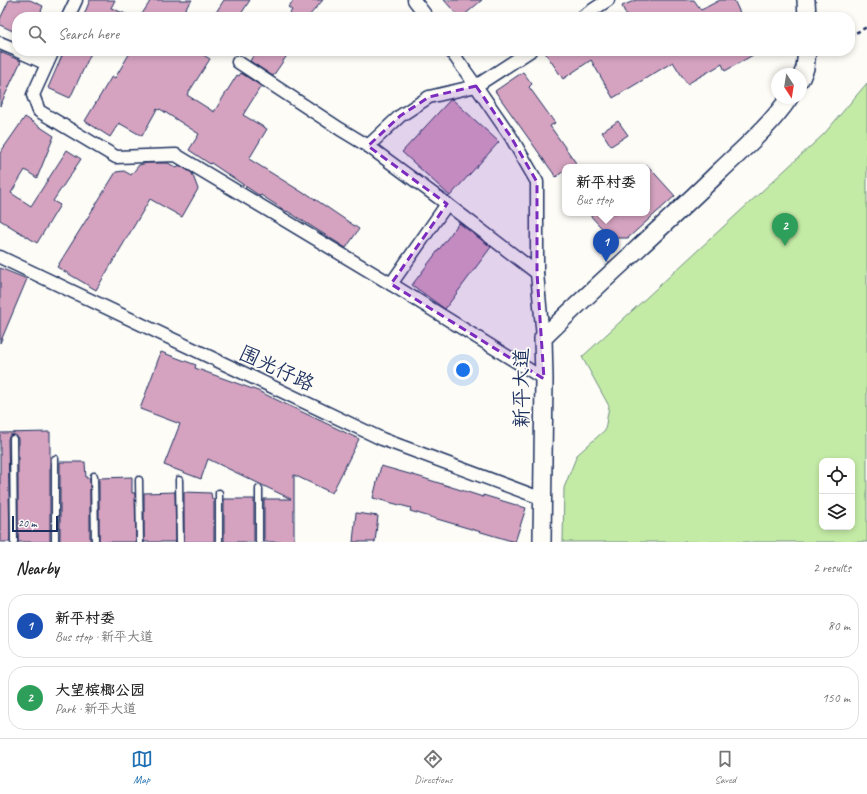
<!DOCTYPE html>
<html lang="en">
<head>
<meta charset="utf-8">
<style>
	body { margin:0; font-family:Caveat,"LXGW WenKai TC",sans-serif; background:#f6f6f6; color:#222 }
	.controls { position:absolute; right:12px; bottom:12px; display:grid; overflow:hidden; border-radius:8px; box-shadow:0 2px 6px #0003 }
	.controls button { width:36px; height:36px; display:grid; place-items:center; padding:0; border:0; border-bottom:1px solid #e0e0e0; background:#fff; color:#222; font:20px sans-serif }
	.compass { position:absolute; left:771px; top:68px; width:36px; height:36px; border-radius:50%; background:#fff; box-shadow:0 2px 6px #0003; rotate:168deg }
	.scale { position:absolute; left:12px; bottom:10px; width:46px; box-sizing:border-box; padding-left:4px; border:2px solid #1b2f5e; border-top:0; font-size:11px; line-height:14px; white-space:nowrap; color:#1b2f5e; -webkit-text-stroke:3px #fdfcf7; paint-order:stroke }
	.you { position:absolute; left:463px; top:370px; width:14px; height:14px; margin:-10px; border:3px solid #fff; border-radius:50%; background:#1a73e8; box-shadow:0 0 0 6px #1a73e833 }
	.badge { display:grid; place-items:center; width:26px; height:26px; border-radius:50%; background:#1f6fb2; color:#fff; font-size:13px; font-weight:700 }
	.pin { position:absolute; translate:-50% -33px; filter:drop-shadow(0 1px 2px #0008) }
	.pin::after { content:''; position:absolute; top:21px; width:14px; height:12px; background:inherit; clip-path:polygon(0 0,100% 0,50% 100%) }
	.popup { position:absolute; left:562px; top:164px; width:88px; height:52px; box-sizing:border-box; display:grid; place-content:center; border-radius:8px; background:#fff; filter:drop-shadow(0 1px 3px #0005); font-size:13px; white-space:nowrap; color:#767676 }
	.popup b { font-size:15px; color:#222 }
	.popup::after { content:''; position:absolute; left:50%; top:100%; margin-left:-8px; border:8px solid transparent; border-top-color:#fff }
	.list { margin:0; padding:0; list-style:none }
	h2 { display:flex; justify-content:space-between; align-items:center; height:52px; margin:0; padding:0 16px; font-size:17px }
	h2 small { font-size:13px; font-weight:400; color:#767676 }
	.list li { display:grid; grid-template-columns:26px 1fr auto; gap:12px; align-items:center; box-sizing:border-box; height:64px; margin:0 8px 8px; padding:0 8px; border:1px solid #e0e0e0; border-radius:16px }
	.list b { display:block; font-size:15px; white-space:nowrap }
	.list p { margin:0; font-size:13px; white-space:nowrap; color:#767676 }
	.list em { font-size:13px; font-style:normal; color:#767676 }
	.icon { flex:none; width:22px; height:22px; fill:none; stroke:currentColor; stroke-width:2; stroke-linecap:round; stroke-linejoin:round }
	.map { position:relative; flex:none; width:867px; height:542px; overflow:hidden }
	.search { position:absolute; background:#fff; box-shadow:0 2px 6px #0003; left:12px; right:12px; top:12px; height:44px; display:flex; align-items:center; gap:10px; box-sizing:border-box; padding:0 14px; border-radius:16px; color:#767676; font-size:15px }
	.sheet { height:196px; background:#fff }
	nav { display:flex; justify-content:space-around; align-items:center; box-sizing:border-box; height:56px; border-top:1px solid #e0e0e0; background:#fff; font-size:11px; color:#767676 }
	nav a { display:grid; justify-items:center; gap:2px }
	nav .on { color:#1f6fb2 }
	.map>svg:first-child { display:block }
	.green { fill:#c4eba6; stroke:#708d82; fill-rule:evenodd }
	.building { fill:#d5a3c0; stroke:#1b2f5e }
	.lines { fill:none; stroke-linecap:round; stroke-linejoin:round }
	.lane-casing { stroke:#1b2f5e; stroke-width:9 }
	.street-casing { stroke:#1b2f5e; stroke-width:15 }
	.secondary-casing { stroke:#1b2f5e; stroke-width:20 }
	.path { stroke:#1b2f5e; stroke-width:2.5; stroke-dasharray:4 3; stroke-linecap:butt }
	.lane { stroke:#fdfcf7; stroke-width:6 }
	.street { stroke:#fdfcf7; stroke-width:12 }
	.secondary { stroke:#fdfcf7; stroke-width:17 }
	.marked { fill:#7b2cbf; fill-opacity:0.2; stroke:#7b2cbf; stroke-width:3; stroke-dasharray:8 5; stroke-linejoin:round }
	.labels { text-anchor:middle; stroke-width:3.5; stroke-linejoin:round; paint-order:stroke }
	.street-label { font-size:20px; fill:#1b2f5e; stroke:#fdfcf7 }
</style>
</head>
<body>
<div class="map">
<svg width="867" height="542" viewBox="0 0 867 542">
	<rect width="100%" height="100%" fill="#fdfcf7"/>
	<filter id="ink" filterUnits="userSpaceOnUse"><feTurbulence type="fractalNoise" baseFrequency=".025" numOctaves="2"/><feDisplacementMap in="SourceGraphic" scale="8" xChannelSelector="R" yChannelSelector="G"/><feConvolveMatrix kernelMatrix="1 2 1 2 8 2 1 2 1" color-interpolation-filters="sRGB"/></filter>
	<g filter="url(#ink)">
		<path class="green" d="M867,83V542H563L564,488L577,455L605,430L609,406L582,357L824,134ZM822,461H852V527H822Z"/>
		<g class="building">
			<path d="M9,0H30L43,6L39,17H17V33L0,25V19Z"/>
			<path d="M90,0H115L111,8L133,17H83Z"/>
			<path d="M151,0H192L179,17H140Z"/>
			<path d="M224,0H250L239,17H213Z"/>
			<path d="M294,0H323L308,17H287L292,10L288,7Z"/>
			<path d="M444,0H482L462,17H459Z"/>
			<path d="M636,0H694L701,10L720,0H734L742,17H627L622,6Z"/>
			<path d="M64,51H92L70,98L48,88Z"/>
			<path d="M131,51H197L210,59L187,95L214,112L237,75L239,76L241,73L261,86L243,115L267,129L249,159L305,194L306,193L359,229L346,248L287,211V212L261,195L260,196L211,163L210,164L189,150L199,134L160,109L159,110L157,109L142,136L119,123L110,137L85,121L112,76L115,78Z"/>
			<path d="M256,51H290L273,76L250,61Z"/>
			<path d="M544,51H760L725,71L722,64L687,84L673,62L613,98L591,60L563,79Z"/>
			<path d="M0,52L21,61L0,106Z"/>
			<path d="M523,72L532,84L529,87L555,123L550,126L576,163L570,167H565V170L556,177L495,91Z"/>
			<path d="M452,99L499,142L450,196L402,152L450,100Z"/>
			<path d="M25,117L54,136L37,178L25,170L11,193L31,206L67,150L81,159L53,201L60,205L37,243L0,220V153Z"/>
			<path d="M618,121L628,135L611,146L602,132Z"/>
			<path d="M147,163H168L177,168L179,165L192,173L198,189L182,217L150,199L96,290L57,267L116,172L124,171L131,175L139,165Z"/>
			<path d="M647,165L675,196L628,238H611L588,213H647Z"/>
			<path d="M459,223L491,247L445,309L412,285Z"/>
			<path d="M0,268L27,279L0,343Z"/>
			<path d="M161,352L196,365L195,368L258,391L359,439L332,493L294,475V542H264V499H291L208,459L201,479L164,465L180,424L140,409Z"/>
			<path d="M50,432V542H18V439L17,436L13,435H10L8,439L10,542H0V433Z"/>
			<path d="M60,462H85L86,478H90V542H60Z"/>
			<path d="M381,466L420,477L483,497V495L526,508L515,542L410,511L411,508L373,498Z"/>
			<path d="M132,477V493H135L136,542H99V478Z"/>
			<path d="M175,492L176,542H144V493Z"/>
			<path d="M184,492L211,493L212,499H214V542H184Z"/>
			<rect x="224" y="499" width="30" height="43"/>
			<path d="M356,513L378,516L375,542H353Z"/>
		</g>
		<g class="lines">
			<g class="lane-casing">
				<g id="lane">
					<path d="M13,439L14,542"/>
					<path d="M55,459V542"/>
					<path d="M94,476L95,542"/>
					<path d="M139,480L140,542"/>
					<path d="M179,480L180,542"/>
					<path d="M259,489V542"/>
					<path d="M219,493V542"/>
				</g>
			</g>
			<g class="street-casing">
				<g id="street">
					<path d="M414,0L427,17"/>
					<path d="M68,17L76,0"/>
					<path d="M582,17L608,0"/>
					<path d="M0,43L17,50"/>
					<path d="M18,51L47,64"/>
					<path d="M53,51L33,95L39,111L116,157L176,155L391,284L544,379"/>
					<path d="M530,51L476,86L511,137L537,182V273L543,338"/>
					<path d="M238,62L340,129L368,146L447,204L537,273"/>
					<path d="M368,146L400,116L429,97L476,86L451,51"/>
					<path d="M0,257L382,439L543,499"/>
					<path d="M391,284L447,204"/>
				</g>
			</g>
			<g class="secondary-casing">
				<g id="secondary">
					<path d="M806,0L807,17"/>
					<path d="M801,78L805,68L807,51"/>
					<path d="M542,542L544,379L543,338C601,281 662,228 720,171C744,148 770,126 789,98"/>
				</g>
			</g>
			<path class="path" d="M850,36L867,27"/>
			<use href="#lane" class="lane"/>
			<use href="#street" class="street"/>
			<use href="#secondary" class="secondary"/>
		</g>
	</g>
	<path class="marked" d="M476,86L511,137L537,182V273L544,379L391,284L447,204L368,146L400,116L429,97Z"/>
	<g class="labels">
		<g class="street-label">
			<text transform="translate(277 368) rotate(25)" y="7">围光仔路</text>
			<text transform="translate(521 388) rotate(-90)" y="7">新平大道</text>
		</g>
	</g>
</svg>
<div class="controls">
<button><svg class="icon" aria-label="locate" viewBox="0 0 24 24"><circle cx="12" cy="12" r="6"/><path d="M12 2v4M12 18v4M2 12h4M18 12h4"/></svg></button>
<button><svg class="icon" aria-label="layers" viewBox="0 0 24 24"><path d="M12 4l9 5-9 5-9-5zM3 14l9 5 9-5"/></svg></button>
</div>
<svg class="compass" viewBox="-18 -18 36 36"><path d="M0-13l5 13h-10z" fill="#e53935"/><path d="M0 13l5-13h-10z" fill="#767676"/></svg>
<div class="scale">20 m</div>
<div class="you"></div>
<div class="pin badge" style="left:606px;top:262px;background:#1a4fb4">1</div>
<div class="popup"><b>新平村委</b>Bus stop</div>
<div class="pin badge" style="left:785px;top:246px;background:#2e9e5b">2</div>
<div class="search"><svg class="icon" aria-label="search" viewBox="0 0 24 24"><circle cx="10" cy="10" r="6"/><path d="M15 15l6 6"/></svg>Search here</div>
</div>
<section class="sheet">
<h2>Nearby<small>2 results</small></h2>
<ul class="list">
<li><span class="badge" style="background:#1a4fb4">1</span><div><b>新平村委</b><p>Bus stop · 新平大道</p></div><em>80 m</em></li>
<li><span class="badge" style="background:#2e9e5b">2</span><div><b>大望槟榔公园</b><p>Park · 新平大道</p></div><em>150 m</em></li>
</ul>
</section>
<nav>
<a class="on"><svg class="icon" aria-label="map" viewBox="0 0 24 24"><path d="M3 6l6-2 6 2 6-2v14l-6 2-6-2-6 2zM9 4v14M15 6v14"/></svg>Map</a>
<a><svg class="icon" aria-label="directions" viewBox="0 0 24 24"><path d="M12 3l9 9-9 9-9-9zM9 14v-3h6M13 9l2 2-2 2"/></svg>Directions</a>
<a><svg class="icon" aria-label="saved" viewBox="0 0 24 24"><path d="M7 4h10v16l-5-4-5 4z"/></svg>Saved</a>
</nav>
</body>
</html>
